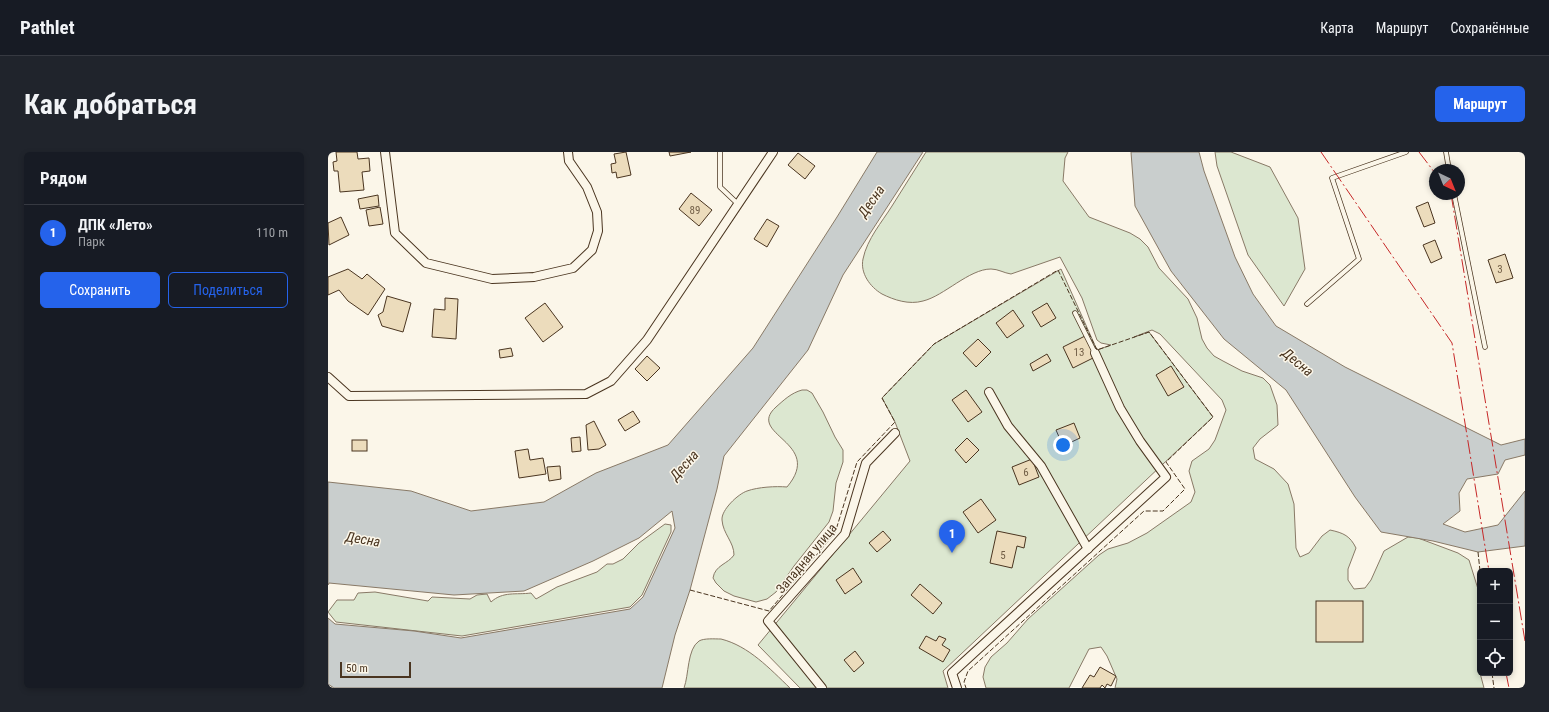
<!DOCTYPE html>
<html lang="ru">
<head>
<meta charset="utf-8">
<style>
	body { margin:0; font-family:"Roboto Condensed",sans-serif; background:#20242c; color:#f1f3f6 }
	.controls { position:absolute; right:12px; bottom:12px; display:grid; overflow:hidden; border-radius:6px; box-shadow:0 2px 6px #0003 }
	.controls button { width:36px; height:36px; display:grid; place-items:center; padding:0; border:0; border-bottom:1px solid #363941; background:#171b24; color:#f1f3f6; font:20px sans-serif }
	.compass { position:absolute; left:1101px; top:12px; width:36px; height:36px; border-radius:50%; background:#171b24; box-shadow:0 2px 6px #0003; rotate:137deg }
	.scale { position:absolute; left:12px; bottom:10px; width:71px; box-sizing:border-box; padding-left:4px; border:2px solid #4a3520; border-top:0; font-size:11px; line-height:14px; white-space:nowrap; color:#4a3520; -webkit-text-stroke:3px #fbf6e9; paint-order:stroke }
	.you { position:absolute; left:735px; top:293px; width:14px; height:14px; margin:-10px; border:3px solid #fff; border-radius:50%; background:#1a73e8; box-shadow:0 0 0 6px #1a73e833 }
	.badge { display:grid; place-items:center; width:26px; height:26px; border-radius:50%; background:#2563eb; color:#fff; font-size:13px; font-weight:700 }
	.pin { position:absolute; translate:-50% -33px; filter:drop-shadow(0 1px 2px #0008) }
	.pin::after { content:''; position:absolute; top:21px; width:14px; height:12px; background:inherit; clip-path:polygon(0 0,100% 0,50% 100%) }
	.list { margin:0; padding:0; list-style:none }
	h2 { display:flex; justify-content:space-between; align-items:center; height:52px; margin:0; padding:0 16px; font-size:17px }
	h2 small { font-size:13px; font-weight:400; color:#9ea1a6 }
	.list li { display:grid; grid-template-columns:26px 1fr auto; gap:12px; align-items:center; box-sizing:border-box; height:56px; padding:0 16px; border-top:1px solid #363941 }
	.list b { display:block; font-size:15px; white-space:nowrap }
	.list p { margin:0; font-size:13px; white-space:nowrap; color:#9ea1a6 }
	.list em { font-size:13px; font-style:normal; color:#9ea1a6 }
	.actions { display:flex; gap:8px; padding:12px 16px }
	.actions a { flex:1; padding:9px 0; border:1px solid #2563eb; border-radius:6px; text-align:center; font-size:14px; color:#2563eb }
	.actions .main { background:#2563eb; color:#fff }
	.icon { flex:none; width:22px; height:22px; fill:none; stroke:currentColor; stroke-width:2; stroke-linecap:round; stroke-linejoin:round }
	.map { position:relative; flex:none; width:1197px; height:536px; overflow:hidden; border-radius:6px }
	header { display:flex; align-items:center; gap:24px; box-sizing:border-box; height:56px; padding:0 20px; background:#171b24; border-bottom:1px solid #363941 }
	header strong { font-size:19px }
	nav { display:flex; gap:22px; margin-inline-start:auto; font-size:14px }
	.intro { display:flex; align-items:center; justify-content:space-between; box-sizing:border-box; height:96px; padding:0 24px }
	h1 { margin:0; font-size:28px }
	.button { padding:10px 18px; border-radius:6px; background:#2563eb; color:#fff; font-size:14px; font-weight:700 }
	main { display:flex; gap:24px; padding:0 24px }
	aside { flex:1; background:#171b24; border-radius:6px; box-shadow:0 2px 6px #0003 }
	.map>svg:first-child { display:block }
	.green { fill:#dce7d0; stroke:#887966 }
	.water { fill:#c9cecd; stroke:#887966 }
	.building { fill:#ecdcbc; stroke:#4a3520 }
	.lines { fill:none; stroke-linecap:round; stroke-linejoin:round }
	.service-casing { stroke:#4a3520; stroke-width:5.5 }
	.minor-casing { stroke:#4a3520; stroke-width:10 }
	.service { stroke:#fbf6e9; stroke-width:4 }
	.minor { stroke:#fbf6e9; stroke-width:8 }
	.fence { stroke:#4a3520; stroke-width:1; stroke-dasharray:5 2; stroke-linecap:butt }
	.power { stroke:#c62828; stroke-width:1; stroke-dasharray:14 3 2 3; stroke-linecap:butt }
	.labels { text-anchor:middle; stroke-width:3; stroke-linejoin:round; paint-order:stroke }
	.number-label { font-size:11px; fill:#725f47 }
	.street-label { font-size:13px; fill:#4a3520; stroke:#fbf6e9 }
	.water-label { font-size:14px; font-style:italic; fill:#4a3520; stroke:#fbf6e9 }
</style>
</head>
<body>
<header>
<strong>Pathlet</strong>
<nav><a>Карта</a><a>Маршрут</a><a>Сохранённые</a></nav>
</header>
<div class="intro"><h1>Как добраться</h1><a class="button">Маршрут</a></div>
<main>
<aside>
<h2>Рядом<small></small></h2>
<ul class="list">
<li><span class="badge">1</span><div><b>ДПК «Лето»</b><p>Парк</p></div><em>110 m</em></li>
</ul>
<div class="actions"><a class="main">Сохранить</a><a>Поделиться</a></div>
</aside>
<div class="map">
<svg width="1197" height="536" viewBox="0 0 1197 536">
	<rect width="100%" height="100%" fill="#fbf6e9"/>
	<g class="green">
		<path d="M598,0H740L737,6L735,29L761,65L802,81L812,87L820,95L831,116L860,147L869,166L874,187L879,196L886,204L895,209L914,219L935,226L942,233L949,253L950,273L932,287L925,296L927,307L946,317L960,332L966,352L968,396L972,405L981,401L994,384L1002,378C1016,381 1022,384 1028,396L1020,417V428L1026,437L1037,436L1043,428L1056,399L1080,385L1090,386L1130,401L1141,408L1150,437L1152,448V521L1156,536H787L789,527L779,504L773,495L761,497L741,536H658L655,525L657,515L663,505L679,491L700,467L771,403L780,397L800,391L819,381L863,350L867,340L861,319L864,309L881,297L887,288L898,258L894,248L832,182L824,178L806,185L821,180L885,265L615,519L620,536H472L430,493L582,309L567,270L554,246L606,192L733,117L769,198L783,193L773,191L769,188L754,146L732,105L683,122C676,121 670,117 663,117C641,117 616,144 595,149C581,153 566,148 554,142C542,135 532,121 535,107C539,87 554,70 564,54C575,36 587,18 598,0Z"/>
		<path d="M887,0H903L942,15L970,66L977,117L956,154L920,103L889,14Z"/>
		<path d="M474,238H479L484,241L495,260L507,285L515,298V310L508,331L505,359L501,370L466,414L448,440L439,447L428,450L406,444L396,439L388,431L385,426C387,413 400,412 406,403C406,390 395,382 394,368C393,358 410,342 419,339C430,335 448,334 459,335C497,290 417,283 448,255C456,248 463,241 474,238Z"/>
		<path d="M337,372L343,373V380L314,443L302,455L134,484L8,470L0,460L9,448H26L30,441L47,440L100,449L104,445L142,447L149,443L159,442L163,450C175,439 188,443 203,441L208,447L229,435L269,420L279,412H285L295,407L311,391Z"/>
		<path d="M393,487C421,494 442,517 462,536H356C361,523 359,497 371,489C376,486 387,487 393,487Z"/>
	</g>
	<g class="water">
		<path d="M549,0H595L515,123L480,198L396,304L389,337L362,438L347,483L334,536H6L0,532V466L7,472L86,479L133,486L302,457L315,445L347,376L344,359L311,386L265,409L196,439L126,443L1,431L0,433V330L83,339L143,359L216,350L268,321L340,293L425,196L509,65Z"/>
		<path d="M803,0H871L876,19L907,105L925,142L948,174L1017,215L1173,293L1197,287V303L1177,308L1170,322L1139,327L1131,341L1132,359L1115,372L1137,380L1170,373L1197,339V394L1150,400L1105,389L1053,380L1027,345L958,238L896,187L843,119L807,54Z"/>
	</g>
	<g class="building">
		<path d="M8,0H29L30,7L41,6L42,19L34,20L36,38L12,40L10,19H6L5,10L9,9Z"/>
		<path d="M298,0L303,23L289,26L288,20L284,21L283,12L288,11L286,2Z"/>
		<path d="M341,0H363L342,4Z"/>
		<path d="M470,1L487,14L477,27L460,13Z"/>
		<path d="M363,41L384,58L371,74L351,57Z"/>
		<path d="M50,43L51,54L32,57L30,47Z"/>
		<path d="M1100,50L1107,71L1096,75L1088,55Z"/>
		<path d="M52,55L55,72L41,74L38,58Z"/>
		<path d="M13,65L21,83L1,93L0,71Z"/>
		<path d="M439,67L451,74L439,95L426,87Z"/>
		<path d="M1107,88L1114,106L1103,111L1095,93Z"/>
		<path d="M1177,102L1185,126L1168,131L1160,108Z"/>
		<path d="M20,117L34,127L39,122L57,137L40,163L20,149L11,138L0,143V125Z"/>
		<path d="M59,144L83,151L75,180L54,174L50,163L55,160Z"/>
		<path d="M117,146L130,147L128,187L104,185L106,157L117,158Z"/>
		<path d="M217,151L235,175L215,190L197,166Z"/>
		<path d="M719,151L728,166L713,175L704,160Z"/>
		<path d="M685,158L696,174L679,186L668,171Z"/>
		<path d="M757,184L767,205L745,216L735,195Z"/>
		<path d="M650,187L663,200L648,215L635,201Z"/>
		<path d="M183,196L185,204L172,206L171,198Z"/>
		<path d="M719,202L723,209L705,219L702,212Z"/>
		<path d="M319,204L332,216L319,229L307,217Z"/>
		<path d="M843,214L856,235L840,244L828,223Z"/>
		<path d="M638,238L654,260L640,270L624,248Z"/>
		<path d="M305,259L312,270L297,279L290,268Z"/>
		<path d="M266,269L278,293L271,297L260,298L258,273Z"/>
		<path d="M746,271L752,286L735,294L728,278Z"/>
		<path d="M252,285L253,299L244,300L243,286Z"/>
		<path d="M639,286L651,298L638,311L627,298Z"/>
		<rect x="24" y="288" width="15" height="11"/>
		<path d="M200,297L202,308L215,306L218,322L191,326L187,299Z"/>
		<path d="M704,307L711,325L691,333L684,315Z"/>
		<path d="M232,314L233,327L221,329L219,315Z"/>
		<path d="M653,347L668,368L650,381L635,360Z"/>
		<path d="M555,379L563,388L549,400L541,391Z"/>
		<path d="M669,379L698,385L696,396L689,394L684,416L662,411Z"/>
		<path d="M525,416L534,430L517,442L508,428Z"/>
		<path d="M592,432L614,451L605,462L583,443Z"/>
		<rect x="988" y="449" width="47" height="41"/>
		<path d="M598,484L608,489L611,484L618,487L614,493L622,498L615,510L591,496Z"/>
		<path d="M527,499L536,511L526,520L516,508Z"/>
		<path d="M772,515L788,524L783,534L779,532L777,536L774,533L772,536H754L762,523L766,525Z"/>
	</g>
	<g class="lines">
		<g class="service-casing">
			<g id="service">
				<path d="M392,0V35L410,52"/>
				<path d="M1118,0L1121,18"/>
				<path d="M1126,42L1157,195"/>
				<path d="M979,152L1031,107L1004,26L1078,0"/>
				<path d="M747,161L767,201"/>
			</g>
		</g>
		<g class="minor-casing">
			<g id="minor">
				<path d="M57,0L67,81L98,111L164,127L206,125L245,116L264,98L270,79L269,60L259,35L241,9L240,0"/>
				<path d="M0,225L21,244L258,242L283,229L319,188L445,0"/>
				<path d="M661,240L680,274L713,314L760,397"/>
				<path d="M494,536L440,469L517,382L538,311L567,281"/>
				<path d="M629,536L624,521L838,325L812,289L792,256L767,201"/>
			</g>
		</g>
		<use href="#service" class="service"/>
		<use href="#minor" class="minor"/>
		<g class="fence">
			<path d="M1150,400L1152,419"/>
			<path d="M362,438L441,459L507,381L529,310L567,270L554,246L606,192L730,118L769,198L821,180L885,265L838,310L857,337L835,359H816L640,519L636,530L638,536"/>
			<path d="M1164,521L1166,536"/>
		</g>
		<g class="power">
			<path d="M993,0L1124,191L1161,419"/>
			<path d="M1091,0L1107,21"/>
			<path d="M1123,42L1197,489"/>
			<path d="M1178,521L1181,536"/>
		</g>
	</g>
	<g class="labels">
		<g class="number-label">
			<text x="367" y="62">89</text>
			<text x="1172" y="121">3</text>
			<text x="751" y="204">13</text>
			<text x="698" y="324">6</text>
			<text x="675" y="407">5</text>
		</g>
		<g class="street-label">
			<text transform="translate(478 406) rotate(-50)" y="5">Западная улица</text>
		</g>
		<g class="water-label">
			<text transform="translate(543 49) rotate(-55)" y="5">Десна</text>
			<text transform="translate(970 210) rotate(40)" y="5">Десна</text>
			<text transform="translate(356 313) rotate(-48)" y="5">Десна</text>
			<text transform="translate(35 387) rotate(9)" y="5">Десна</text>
		</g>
	</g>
</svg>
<div class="controls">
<button>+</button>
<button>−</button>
<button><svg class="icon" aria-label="locate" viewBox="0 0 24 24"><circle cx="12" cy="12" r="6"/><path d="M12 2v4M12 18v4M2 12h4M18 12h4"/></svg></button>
</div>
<svg class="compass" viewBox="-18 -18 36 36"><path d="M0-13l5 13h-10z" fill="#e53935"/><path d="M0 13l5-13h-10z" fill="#9ea1a6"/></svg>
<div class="scale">50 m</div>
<div class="you"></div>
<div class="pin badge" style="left:624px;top:401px">1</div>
</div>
</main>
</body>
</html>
